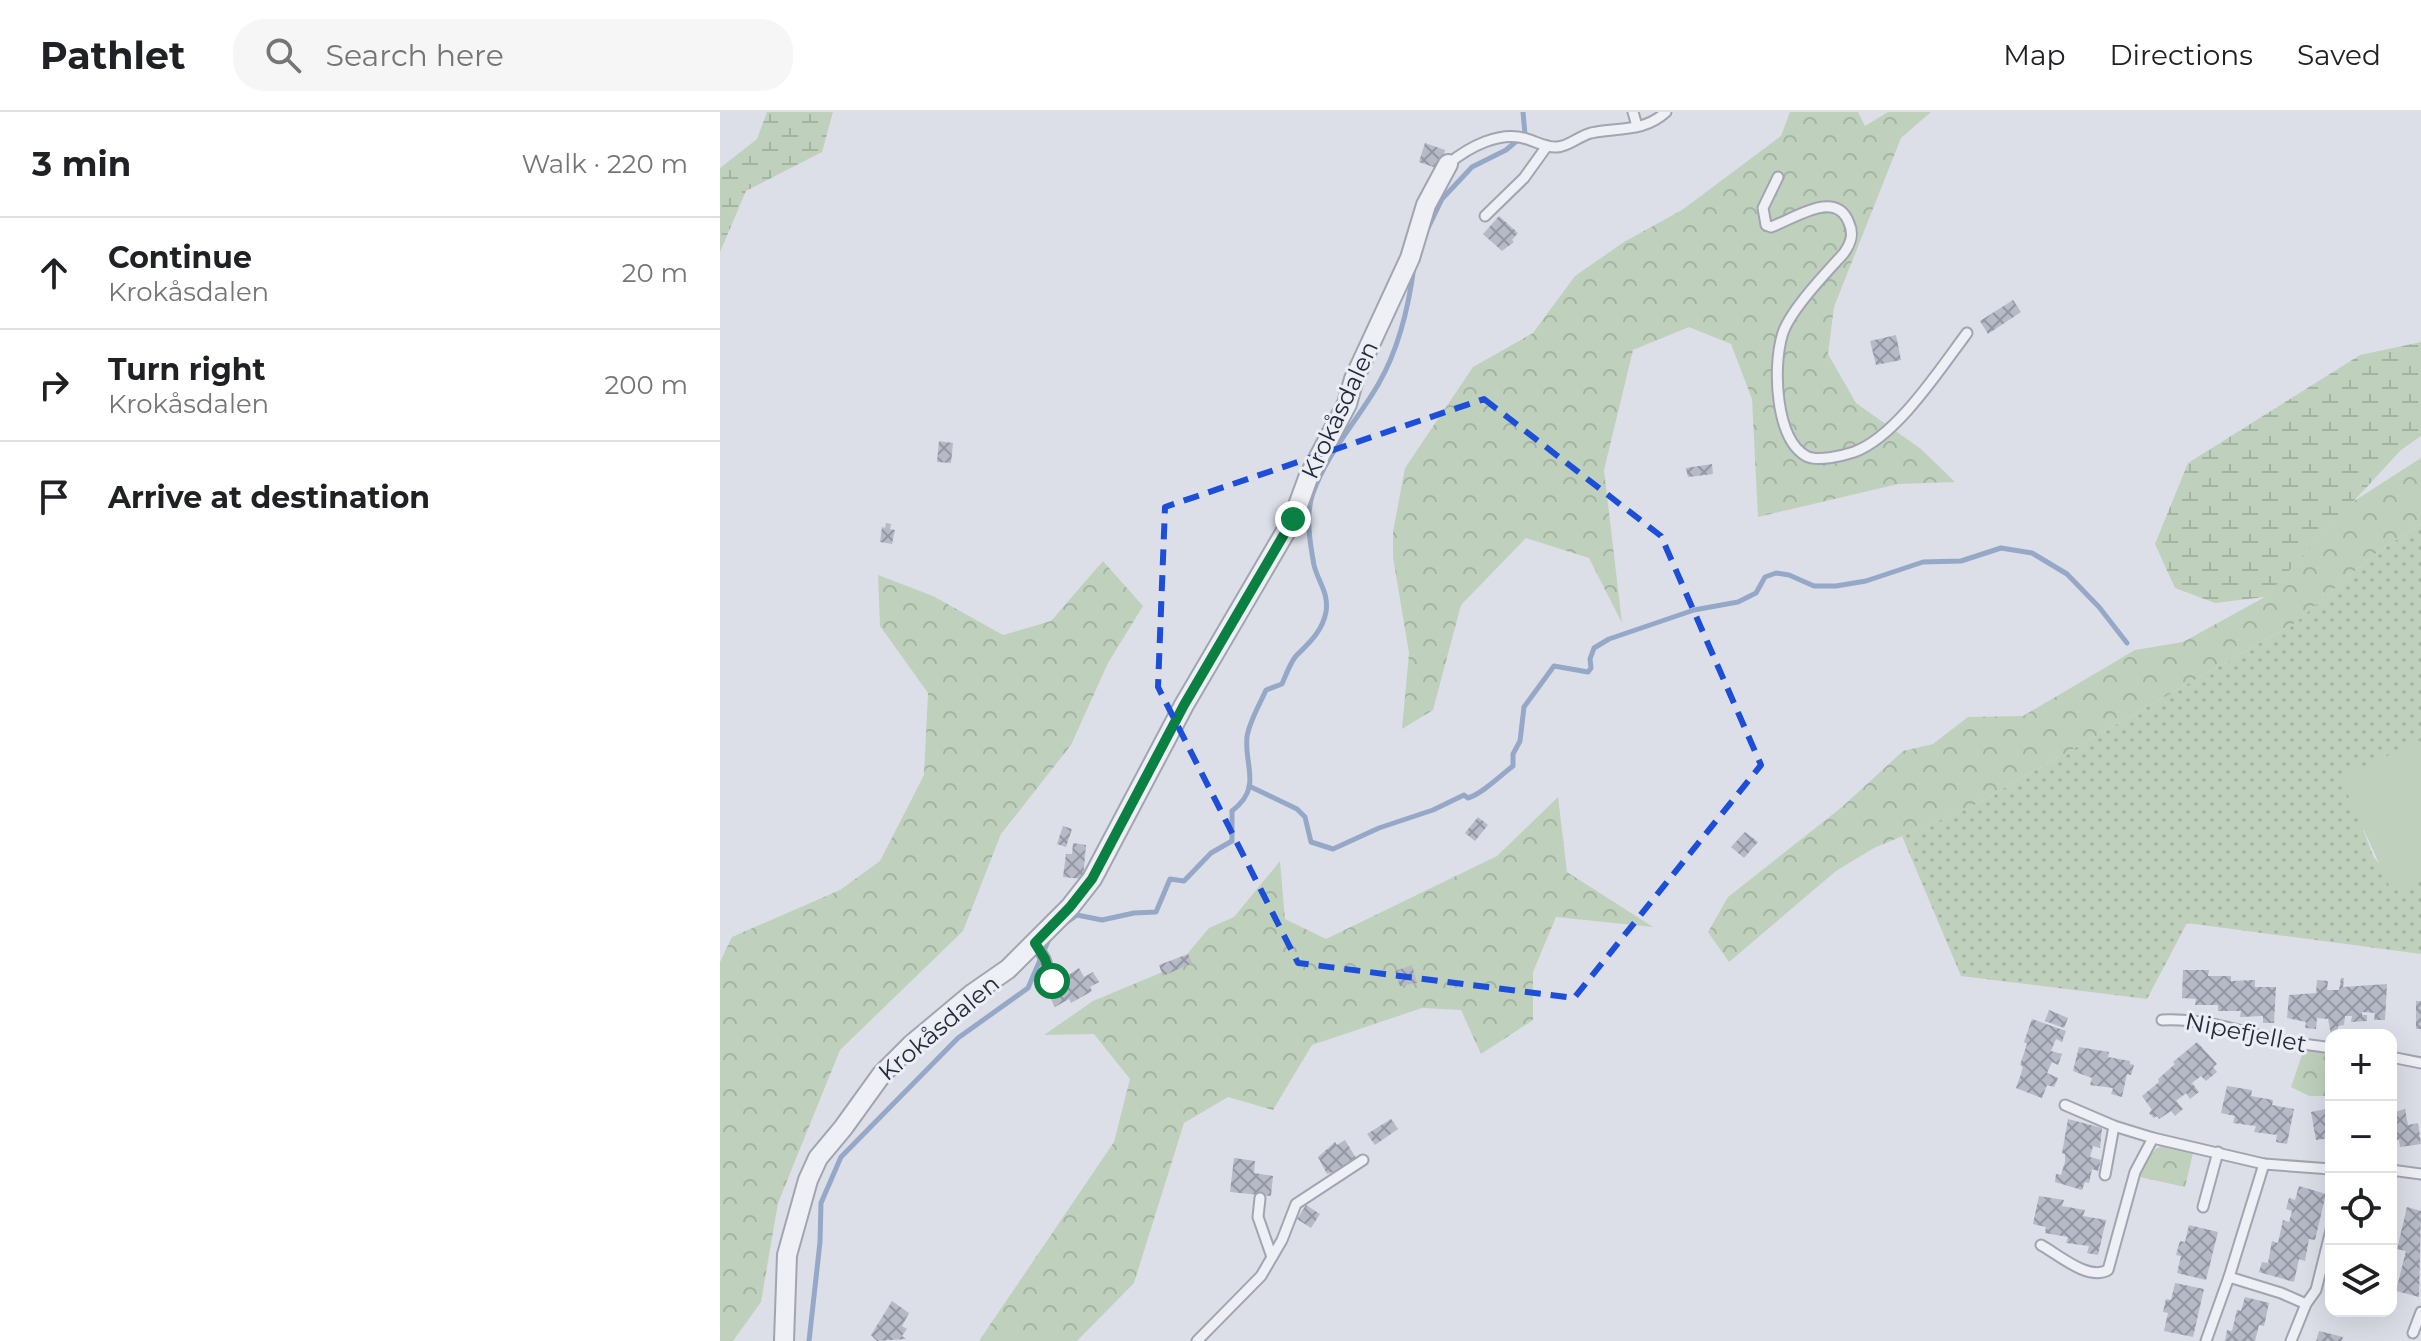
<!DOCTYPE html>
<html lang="en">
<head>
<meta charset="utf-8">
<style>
	body { margin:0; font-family:Montserrat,sans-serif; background:#f6f6f6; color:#202124 }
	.controls { position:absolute; right:24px; bottom:24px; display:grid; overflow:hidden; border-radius:16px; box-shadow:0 8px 32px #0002 }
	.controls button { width:72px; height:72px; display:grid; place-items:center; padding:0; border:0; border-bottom:2px solid #e0e0e0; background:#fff; color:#202124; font:40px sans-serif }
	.stop { position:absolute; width:24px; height:24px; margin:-18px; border:6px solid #0b8043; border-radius:50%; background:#fff }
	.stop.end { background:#0b8043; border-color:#fff; box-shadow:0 2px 8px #0008 }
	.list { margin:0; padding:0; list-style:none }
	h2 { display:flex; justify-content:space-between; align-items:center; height:104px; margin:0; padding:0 32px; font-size:34px }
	h2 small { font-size:26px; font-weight:400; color:#757577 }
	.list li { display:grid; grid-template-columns:52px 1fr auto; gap:24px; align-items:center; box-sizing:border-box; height:112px; padding:0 32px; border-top:2px solid #e0e0e0 }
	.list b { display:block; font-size:30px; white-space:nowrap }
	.list p { margin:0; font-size:26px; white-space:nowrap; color:#757577 }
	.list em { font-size:26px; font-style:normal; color:#757577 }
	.icon { flex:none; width:44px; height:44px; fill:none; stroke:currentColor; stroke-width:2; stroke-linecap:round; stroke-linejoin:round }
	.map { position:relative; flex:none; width:1701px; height:1229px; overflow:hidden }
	header { display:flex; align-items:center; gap:48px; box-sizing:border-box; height:112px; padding:0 40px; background:#fff; border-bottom:2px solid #e0e0e0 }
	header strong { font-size:38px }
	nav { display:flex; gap:44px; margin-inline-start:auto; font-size:28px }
	.search { width:560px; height:72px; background:#f6f6f6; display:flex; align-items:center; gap:20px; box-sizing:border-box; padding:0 28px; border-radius:32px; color:#757577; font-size:30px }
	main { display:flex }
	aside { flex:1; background:#fff }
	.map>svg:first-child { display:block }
	.grass { fill:url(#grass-dots) }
	.forest { fill:url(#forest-crowns) }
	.wetland { fill:url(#wetland-marsh) }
	.garden { fill:#bfd1bd }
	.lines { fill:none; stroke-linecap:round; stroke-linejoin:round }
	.stream { stroke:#95a8c8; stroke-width:5 }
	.building { fill:url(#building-cross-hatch) }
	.lane-casing { stroke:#a1a5b1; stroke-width:13 }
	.street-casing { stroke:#a1a5b1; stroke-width:22 }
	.lane { stroke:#eff0f5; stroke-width:9 }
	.street { stroke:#eff0f5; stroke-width:18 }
	.route { stroke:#0b8043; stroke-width:10 }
	.marked { fill:none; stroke:#1d4ed8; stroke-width:6; stroke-dasharray:16 10; stroke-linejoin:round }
	.labels { text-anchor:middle; stroke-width:6; stroke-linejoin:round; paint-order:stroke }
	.street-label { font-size:24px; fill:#252b3d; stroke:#ebeef4 }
</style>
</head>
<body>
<header>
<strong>Pathlet</strong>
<div class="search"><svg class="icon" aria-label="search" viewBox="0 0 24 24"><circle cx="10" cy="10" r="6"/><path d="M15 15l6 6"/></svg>Search here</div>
<nav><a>Map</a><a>Directions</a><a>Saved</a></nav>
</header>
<main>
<aside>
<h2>3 min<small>Walk · 220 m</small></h2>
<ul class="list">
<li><svg class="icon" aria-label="ahead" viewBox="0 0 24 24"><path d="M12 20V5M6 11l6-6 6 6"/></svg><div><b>Continue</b><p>Krokåsdalen</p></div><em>20 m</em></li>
<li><svg class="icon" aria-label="right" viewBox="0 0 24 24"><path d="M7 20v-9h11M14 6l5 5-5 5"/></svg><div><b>Turn right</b><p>Krokåsdalen</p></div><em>200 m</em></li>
<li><svg class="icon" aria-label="arrive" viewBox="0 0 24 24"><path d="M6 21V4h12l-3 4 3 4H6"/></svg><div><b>Arrive at destination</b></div></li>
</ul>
</aside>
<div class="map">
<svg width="1701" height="1229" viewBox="0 0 1701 1229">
	<defs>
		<pattern id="grass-dots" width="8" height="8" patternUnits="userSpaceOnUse" patternTransform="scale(2)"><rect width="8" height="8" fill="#bfd1bd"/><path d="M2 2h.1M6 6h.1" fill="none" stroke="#a4b4a3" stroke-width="1.8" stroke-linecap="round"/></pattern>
		<pattern id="forest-crowns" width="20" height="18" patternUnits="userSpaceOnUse" patternTransform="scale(2)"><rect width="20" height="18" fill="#bfd1bd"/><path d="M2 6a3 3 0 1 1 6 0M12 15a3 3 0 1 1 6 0" fill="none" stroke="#a4b4a3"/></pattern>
		<pattern id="wetland-marsh" width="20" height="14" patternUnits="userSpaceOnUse" patternTransform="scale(2)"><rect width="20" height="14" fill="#bfd1bd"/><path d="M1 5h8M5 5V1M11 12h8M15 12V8" fill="none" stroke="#a4b4a3"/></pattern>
		<pattern id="building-cross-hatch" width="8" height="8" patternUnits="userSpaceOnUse" patternTransform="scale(2)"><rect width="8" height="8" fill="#b6bac7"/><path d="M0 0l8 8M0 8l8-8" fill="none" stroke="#9497a3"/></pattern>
	</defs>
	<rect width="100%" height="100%" fill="#dcdfe7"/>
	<path class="grass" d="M1701,412V636L1642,714L1653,744L1675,771L1701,759V842L1467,811L1427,887L1241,864L1182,724L1249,696L1575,511L1653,443Z"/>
	<g class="forest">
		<path d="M1070,0H1138L1145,14L1168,0H1211L1181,26L1114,195L1108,242L1136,291L1201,337L1235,370L1178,372L1038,405L1032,287L1011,232L969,215L913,238L884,358L902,511L869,446L806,426L741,493L713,598L682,617L689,541L673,445V420L685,356L753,255L813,221L855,164L904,130L962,98L1061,24Z"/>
		<path d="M1701,346V412L1653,443L1575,511L1249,696L1154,736L1116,759L1009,850L988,820L1008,785L1122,695L1183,639L1213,632L1248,605L1303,604L1415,538L1463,530L1545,485L1631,391Z"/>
		<path d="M383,449L423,494L388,551L351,633L281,722L243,819L120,938L58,1091L41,1190L13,1229H0V850L12,825L120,778L160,749L204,663L208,581L160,514L158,463L213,484L283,523L331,509Z"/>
		<path d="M838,685L847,760L933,815L836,805L813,860V908L761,942L741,898L702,896L592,933L553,998L508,985L464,1011L414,1171L357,1229H259L394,1030L410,967L374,922L324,923L373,889L457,854L489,816L514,805L560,749L565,807L606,827L777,744Z"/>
		<path d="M1585,934L1611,938V984H1589L1571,975Z"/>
		<path d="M1442,1033L1473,1041L1465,1075L1420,1065C1424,1051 1429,1041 1442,1033Z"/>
	</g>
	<g class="wetland">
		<path d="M47,0H113L102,40L26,79L0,140V56L37,27Z"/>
		<path d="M1701,230V324L1681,338L1545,485L1495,491L1455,476L1435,432L1468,351L1640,243Z"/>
	</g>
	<path class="garden" d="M1701,629V767L1672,780L1620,665Z"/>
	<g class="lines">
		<g class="stream">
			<path d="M707,118L722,87L752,55L786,38L805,22L803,0"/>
			<path d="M529,674L577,697L585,705L591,730L613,737L659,716L713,698L744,683L748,686C762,682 781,663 793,654V642L800,629L804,595L834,554L868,560L871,556L870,547L874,536L889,527L974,498L1018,490L1036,481L1045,465L1056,461L1069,463L1094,474H1116L1146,469L1203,450L1241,449L1281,436L1312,441L1347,462L1379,495L1407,531"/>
			<path d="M347,810L357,803L382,808L414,801L436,800L450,767L464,769L491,741L512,729V699C543,675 524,655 527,625C529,610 540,592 546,578L562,572C566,563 570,551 576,544C589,531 602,520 606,500C609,480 598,470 594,453C590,431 585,403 593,381C608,339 638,308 659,271C679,236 689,193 694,154"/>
			<path d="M89,1229L100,1130L101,1091L121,1045L238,926L308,876L329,827"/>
		</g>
	</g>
	<g class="building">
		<path d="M705,31L725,38L719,57L699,50Z"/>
		<path d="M779,104L798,121L792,128L794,130L782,139L763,122Z"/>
		<path d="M1293,188L1301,200L1268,222L1260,209Z"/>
		<path d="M1176,223L1181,248L1156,253L1150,229Z"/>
		<path d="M219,329L233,331L231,351L217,350Z"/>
		<path d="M992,352L993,362L968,365L966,356Z"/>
		<path d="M166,411L171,412L170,417L175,418L172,432L160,430L162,415L165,416Z"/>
		<path d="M758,705L768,713L755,729L745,721Z"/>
		<path d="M343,714L352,717L346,735L337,732Z"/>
		<path d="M1025,720L1038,730L1024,746L1011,735Z"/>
		<path d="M353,731L366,733L363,767L343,765L346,742H352Z"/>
		<path d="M468,842L472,851L443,864L439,853Z"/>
		<path d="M692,853L697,871L680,874L675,859Z"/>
		<path d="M359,856L364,865L373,860L379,870L370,875L372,879L351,891L349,887L335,895L326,878Z"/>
		<path d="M1463,858H1489L1488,864H1511V869L1535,868V875H1556L1554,911H1543V904L1520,905L1521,899H1498V893H1475L1476,887L1462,886Z"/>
		<path d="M1621,866H1624L1623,875L1667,872L1665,908H1654L1655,901L1642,900V903H1647V909L1631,910L1632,904H1625L1624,913L1618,914L1617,923L1611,922L1608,907L1597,906L1596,917L1585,916L1586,910L1567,906L1569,883L1596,881L1597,868L1608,869L1607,878H1619Z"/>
		<rect x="1696" y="889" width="5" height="28"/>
		<path d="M1329,898L1348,906L1344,916L1325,909Z"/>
		<path d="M1312,907L1346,919L1342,930L1336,927L1331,939L1342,942L1338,953L1332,950L1327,961L1338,966L1334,975L1327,973L1322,986L1296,976L1301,962L1303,954L1300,953L1307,932L1304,930Z"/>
		<path d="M1477,930L1497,952L1493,955L1497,960L1486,969L1481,964L1472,971L1479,980L1470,987L1466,981L1456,989L1463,997L1455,1004L1451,999L1439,1007L1437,1004L1434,1006L1429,1001L1432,998L1422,984L1439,970L1438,967L1455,952L1453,950Z"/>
		<path d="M1359,935L1389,940L1388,945L1410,949V952L1414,953L1411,963L1407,962L1402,985L1391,982L1393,976L1370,973L1372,966L1353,959Z"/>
		<path d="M1507,974L1532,978L1531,984L1553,988L1552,993L1574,997L1567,1032L1556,1030L1557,1023L1534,1020L1536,1014L1513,1011L1515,1004L1501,1001Z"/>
		<path d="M1611,996V1026L1596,1028L1591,1000Z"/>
		<path d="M1685,997L1688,1013L1698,1011L1701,1032L1680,1035L1679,1028L1671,1030V1001Z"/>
		<path d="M671,1007L678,1017L655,1033L647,1022Z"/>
		<path d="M1348,1007L1382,1016L1380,1036L1373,1034L1370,1045L1381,1048L1378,1059L1372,1057L1369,1071L1365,1070L1362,1078L1335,1070L1336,1062L1341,1063L1345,1050V1042L1342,1041Z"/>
		<path d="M625,1028L636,1046L619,1058L607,1062L598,1045L615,1030L617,1033Z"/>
		<path d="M514,1046L535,1049L534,1061L553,1064L551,1084L510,1080Z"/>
		<path d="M1579,1074L1606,1082L1595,1128L1589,1127L1585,1149L1579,1147L1574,1170L1539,1160L1542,1150L1548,1151L1552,1129L1558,1131L1563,1108L1569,1110L1572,1099L1566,1097L1569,1086L1575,1088Z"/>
		<path d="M1319,1084L1344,1088L1342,1094L1365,1098L1363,1104L1386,1108L1378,1143L1367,1141L1369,1134L1346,1131L1348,1125L1325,1121L1326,1115L1313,1112Z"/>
		<path d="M586,1093L600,1102L591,1116L577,1107Z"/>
		<path d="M1687,1095L1701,1099L1699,1185L1676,1179L1686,1139L1677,1137Z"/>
		<path d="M1469,1113L1498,1120L1486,1168L1457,1161L1461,1144L1456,1143L1460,1129L1465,1130Z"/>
		<path d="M1455,1171L1484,1177L1473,1225L1444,1219L1448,1201L1443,1200L1446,1187L1451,1188Z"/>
		<path d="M1525,1185L1549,1191L1544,1214L1539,1213L1535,1229H1505L1507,1218L1512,1219L1517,1198L1521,1199Z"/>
		<path d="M172,1189L189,1201L182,1214L187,1217L182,1224L186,1227L157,1229L151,1223Z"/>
		<path d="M1599,1219L1623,1225L1622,1229H1596Z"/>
	</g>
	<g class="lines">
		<g class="lane-casing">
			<g id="lane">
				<path d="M913,0L917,14"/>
				<path d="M728,52C749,35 780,18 807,27C817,30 827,36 837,35C848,35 859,24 871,21C898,15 923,21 946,0"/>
				<path d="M1058,65L1043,96L1046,113L1051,115C1074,107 1116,76 1129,111C1134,122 1131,131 1124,141C1107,160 1068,200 1062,224C1053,255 1055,326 1086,344C1097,350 1122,344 1134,340C1176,325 1220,257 1247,221"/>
				<path d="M765,104L804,66L827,34"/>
				<path d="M315,831L325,847L332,869"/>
				<path d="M1442,908C1482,906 1516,918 1554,927C1573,931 1592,933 1611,936"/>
				<path d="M1671,945L1701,951"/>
				<path d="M1345,993L1394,1014L1433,1026L1544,1052L1611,1057"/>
				<path d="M1671,1058L1701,1062"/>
				<path d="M1385,1063L1394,1014"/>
				<path d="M540,1086L538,1105L552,1145"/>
				<path d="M1483,1095L1498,1040"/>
				<path d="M1321,1133C1339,1143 1368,1169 1388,1158L1415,1060L1433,1026"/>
				<path d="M1509,1165L1561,1181L1586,1192"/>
				<path d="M1693,1221L1701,1200"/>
				<path d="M477,1229L541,1164L562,1128L576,1092L643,1048"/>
				<path d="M1486,1229L1509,1165L1544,1052"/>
				<path d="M1571,1229L1586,1192L1596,1178L1611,1118"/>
			</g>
		</g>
		<g class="street-casing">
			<path id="street" d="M64,1229L67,1143L88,1068L98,1046L123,1016L162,962L191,933L252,882L288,857L350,795L372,767L464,593L573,407L588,366L627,292L634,267L690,146L706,93L728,52"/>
		</g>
		<use href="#lane" class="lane"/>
		<use href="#street" class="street"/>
	</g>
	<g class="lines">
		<path class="route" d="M332,869L325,847L315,831L350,795L372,767L464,593L573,407"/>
	</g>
	<path class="marked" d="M764,287L941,424L1041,653L854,886L578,851L438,575L445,395Z"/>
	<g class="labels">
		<g class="street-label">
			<text transform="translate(620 298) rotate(-65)" y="8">Krokåsdalen</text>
			<text transform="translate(219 916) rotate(-40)" y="8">Krokåsdalen</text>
			<text transform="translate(1526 921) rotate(11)" y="8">Nipefjellet</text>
		</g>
	</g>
</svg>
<div class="controls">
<button>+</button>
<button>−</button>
<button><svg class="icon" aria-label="locate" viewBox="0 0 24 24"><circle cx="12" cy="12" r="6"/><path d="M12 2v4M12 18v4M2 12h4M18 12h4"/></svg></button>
<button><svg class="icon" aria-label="layers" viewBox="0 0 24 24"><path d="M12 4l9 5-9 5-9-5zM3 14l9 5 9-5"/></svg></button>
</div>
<div class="stop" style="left:332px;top:869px"></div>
<div class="stop end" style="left:573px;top:407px"></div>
</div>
</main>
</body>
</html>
